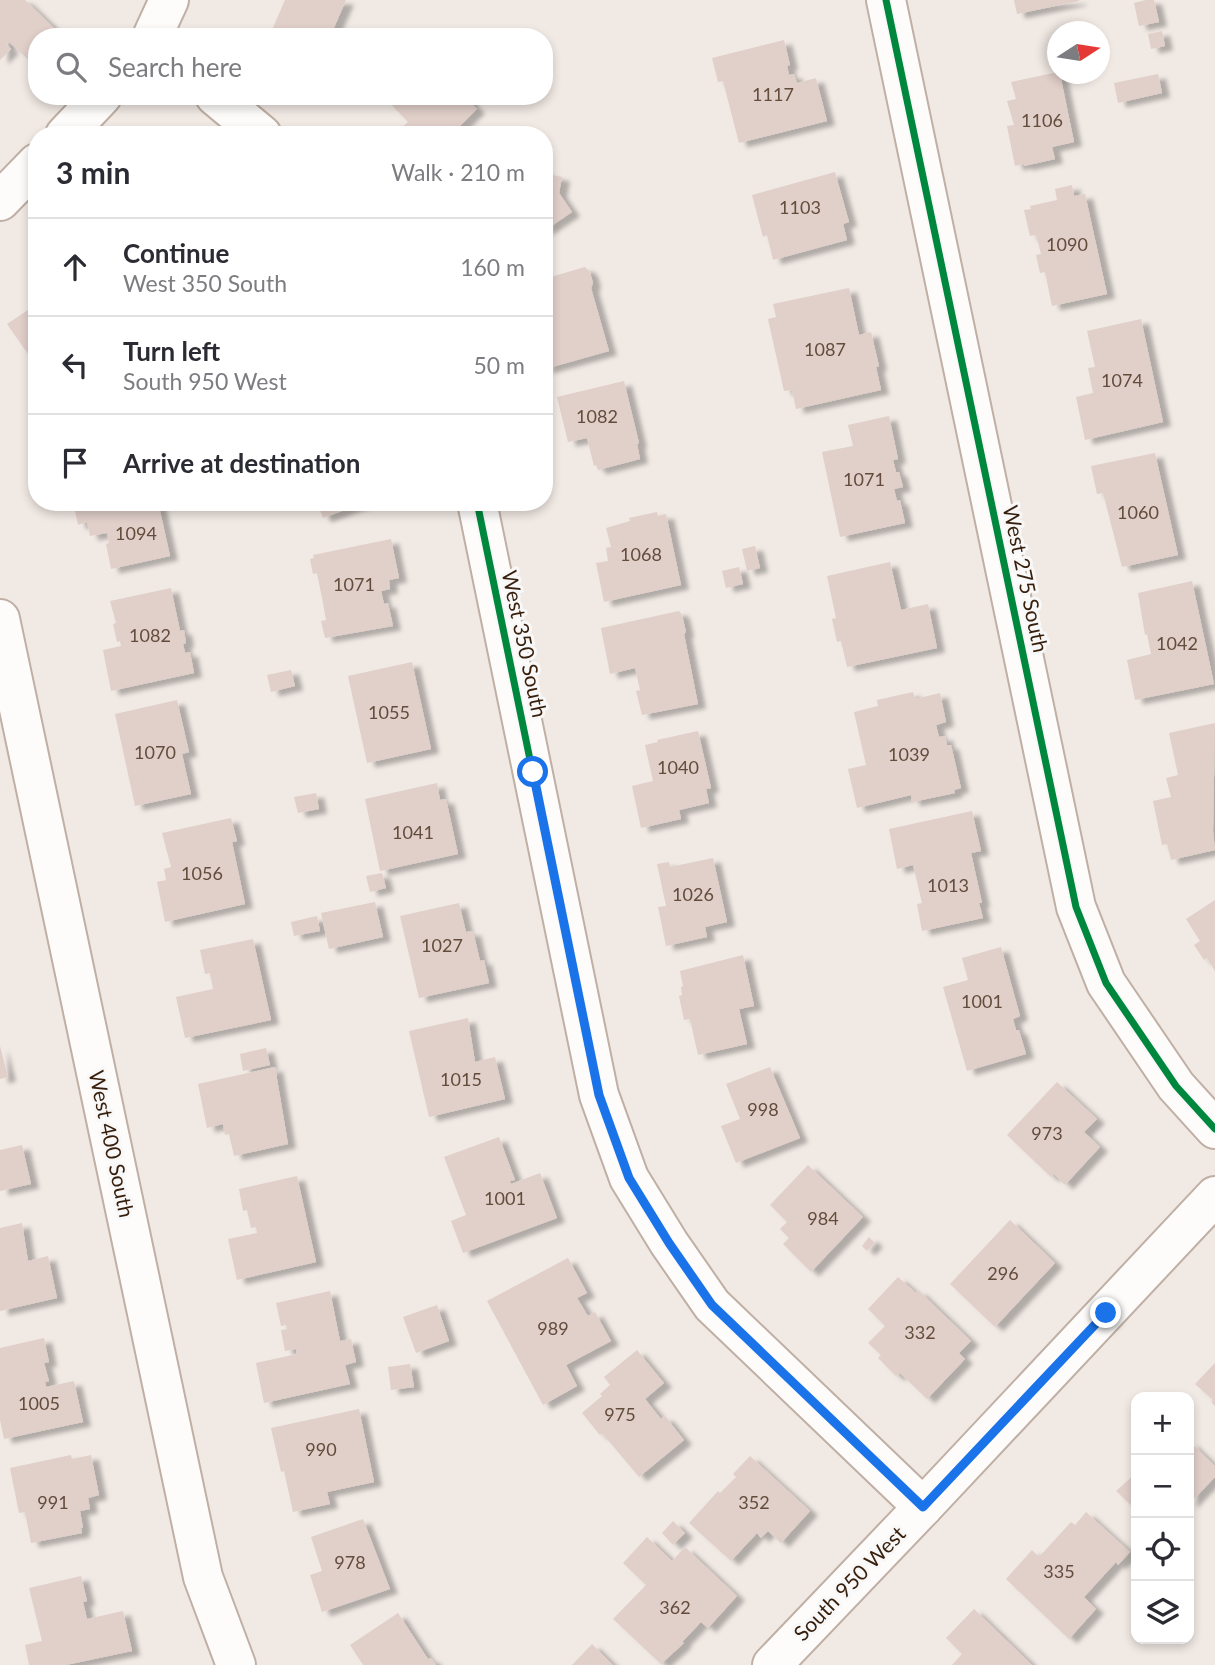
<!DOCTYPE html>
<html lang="en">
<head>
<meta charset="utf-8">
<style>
	body { margin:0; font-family:Lato,sans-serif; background:#f7f7f7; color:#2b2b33 }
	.controls { position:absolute; right:21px; bottom:21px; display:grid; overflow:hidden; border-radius:14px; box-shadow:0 4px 10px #0003 }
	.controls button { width:63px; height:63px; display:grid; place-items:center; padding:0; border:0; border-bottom:2px solid #e1e1e2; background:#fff; color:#2b2b33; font:35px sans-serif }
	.compass { position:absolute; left:1047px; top:21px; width:63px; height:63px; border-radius:50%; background:#fff; box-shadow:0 4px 10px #0003; rotate:78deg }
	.stop { position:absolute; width:21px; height:21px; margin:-16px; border:5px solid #1a73e8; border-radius:50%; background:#fff }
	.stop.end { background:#1a73e8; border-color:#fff; box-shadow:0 2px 7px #0008 }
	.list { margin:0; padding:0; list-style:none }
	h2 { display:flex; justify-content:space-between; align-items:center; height:91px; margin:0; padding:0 28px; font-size:30px }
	h2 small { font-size:23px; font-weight:400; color:#7c7c81 }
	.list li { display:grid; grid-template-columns:46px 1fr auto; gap:21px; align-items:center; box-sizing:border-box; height:98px; padding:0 28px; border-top:2px solid #e1e1e2 }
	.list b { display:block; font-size:26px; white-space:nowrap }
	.list p { margin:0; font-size:23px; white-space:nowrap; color:#7c7c81 }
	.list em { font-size:23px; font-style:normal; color:#7c7c81 }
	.icon { flex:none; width:38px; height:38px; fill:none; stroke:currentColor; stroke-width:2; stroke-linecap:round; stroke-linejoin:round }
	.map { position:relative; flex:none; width:1215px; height:1665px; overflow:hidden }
	.search { position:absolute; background:#fff; box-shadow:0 4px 10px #0003; left:28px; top:28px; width:525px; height:77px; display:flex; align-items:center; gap:18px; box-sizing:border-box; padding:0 24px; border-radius:28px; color:#7c7c81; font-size:26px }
	.panel { position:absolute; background:#fff; box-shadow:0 4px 10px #0003; left:28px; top:126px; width:525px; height:385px; border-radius:28px }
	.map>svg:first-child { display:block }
	.building { fill:#e1cfc9; filter:url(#shadow) }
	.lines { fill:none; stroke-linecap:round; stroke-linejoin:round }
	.minor-casing { stroke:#bfafa4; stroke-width:42 }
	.minor { stroke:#fdfcfb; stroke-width:38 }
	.cycleway-casing { stroke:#f8f8f8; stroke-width:11 }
	.cycleway { stroke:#00873e; stroke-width:7 }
	.route { stroke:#1a73e8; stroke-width:9 }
	.labels { text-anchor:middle; stroke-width:6; stroke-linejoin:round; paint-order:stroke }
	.number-label { font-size:18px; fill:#634c3c }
	.street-label { font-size:21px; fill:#381f0c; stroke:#f8f8f8 }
</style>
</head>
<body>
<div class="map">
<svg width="1215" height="1665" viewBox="0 0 1215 1665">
	<defs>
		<filter id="shadow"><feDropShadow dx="8" dy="4.5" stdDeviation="2" flood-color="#0004"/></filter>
	</defs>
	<rect width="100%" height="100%" fill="#f1e9e4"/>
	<g class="building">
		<path d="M0,0H25L57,31L51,37H37V52L29,60L9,42L6,45L11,49L0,60Z"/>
		<path d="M285,0H346L330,37H287L272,30Z"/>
		<path d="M1014,0H1079V1L1017,14Z"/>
		<path d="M1146,0H1154L1159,22L1139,26L1134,3Z"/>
		<path d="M1162,31L1165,46L1151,49L1148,34Z"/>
		<path d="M784,40L790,65L787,66L789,75L794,74L797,83L816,78L827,121L739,143L723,81L718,82L712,58Z"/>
		<path d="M1058,72L1060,74L1074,142L1052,147L1055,159L1024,166V164L1015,166L1007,126L1014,125L1007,101L1016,99L1011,82Z"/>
		<path d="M1158,74L1162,93L1118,103L1114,83Z"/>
		<path d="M383,96H468L471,100L469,101L477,109L451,135H403L399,130L408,122Z"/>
		<path d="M544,170L547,174L562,177L559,193L572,212L544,231Z"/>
		<path d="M835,172L849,222L843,224L847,240L773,260L767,235L763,237L752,195Z"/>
		<path d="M1072,185L1074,196L1085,194L1107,294L1052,306L1045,272L1040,273L1036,255L1041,254L1036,235L1030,236L1024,210L1031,209L1030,206L1057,200L1055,189Z"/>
		<path d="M585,267L590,272L593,283L591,288L609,351L545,369L544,279Z"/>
		<path d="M849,288L859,335L871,332L879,366L876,367L881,390L796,409L792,390L784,391L768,319L776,317L773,304Z"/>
		<path d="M37,304V367L7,324Z"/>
		<path d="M1141,319L1163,422L1085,440L1076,397L1093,393L1088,368L1095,367L1087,331Z"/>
		<path d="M624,381L639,443L637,444L640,459L598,470L596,465L594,466L587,438L568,442L557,397Z"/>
		<path d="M889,416L898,459L893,460L896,472H899L903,487L894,489L897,501L900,500L905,523L840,537L822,452L853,446L848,425Z"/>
		<path d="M1155,453L1178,555L1122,567L1103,493L1097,494L1091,466Z"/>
		<path d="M73,502H158L170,556L111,569L106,544L109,543L107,533L90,536L87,522L78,525Z"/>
		<path d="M317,502H364V503L323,518Z"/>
		<path d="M657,512L658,516L666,514L681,585L604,602L596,563L608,561L606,548L611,547L606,528L630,521L629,518Z"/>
		<path d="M391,539L399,578L389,580L390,589L381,591L384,604L388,603L393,626L325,638L321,621L326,620L322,598L317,573L313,574L310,559L314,558L313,555Z"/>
		<path d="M755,546L760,568L747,571L742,549Z"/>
		<path d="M890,562L901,610L928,604L937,648L847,667L841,641L837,642L832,619L836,618L827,576Z"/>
		<path d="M739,567L743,584L726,588L722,571Z"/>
		<path d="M1192,581L1214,684L1135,700L1127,660L1151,654L1147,634L1145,635L1138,593Z"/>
		<path d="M171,588L180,631L184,630L186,643L183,644L185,653L190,652L194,673L111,691L103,650L121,646L120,641L117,642L113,624L116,623L110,601Z"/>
		<path d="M679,611L682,615L686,632L684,634L698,704L642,715L636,691L640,690L635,668L610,674L601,628Z"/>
		<path d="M412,662L431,749L367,763L348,676Z"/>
		<path d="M291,670L295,686L271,692L267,675Z"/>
		<path d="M913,692L915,699L940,693L946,722L936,725L939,737L945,736L947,745H951L961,788L954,790L955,793L912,802L911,795L857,808L848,769L866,765L854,712L878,706L877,700Z"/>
		<path d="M177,700L189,752L182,754L191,794L135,806L115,714Z"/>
		<path d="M1215,723L1213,831L1215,850L1171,860L1167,844L1162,845L1153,801L1171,797L1166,778L1178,775L1169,733Z"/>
		<path d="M698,731L711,788L706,789L709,803L679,810L681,819L641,828L632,786L653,781L645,745L658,742L657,740Z"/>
		<path d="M437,783L440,800L446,799L458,854L380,871L365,799Z"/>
		<path d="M316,793L319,809L298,813L294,797Z"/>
		<path d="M972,811L981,851L971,853L982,903H979L983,918L922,931L917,904L922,903L913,865L897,869L889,829Z"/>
		<path d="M231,818L237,841L232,842L245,904L165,922L157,882L166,880L164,869L171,867L162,833Z"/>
		<path d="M713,858L727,922L705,927L707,937L666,946L658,907L666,906L657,864L669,862L670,867Z"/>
		<path d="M382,873L386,888L370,892L366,876Z"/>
		<path d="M1215,900V971L1207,958L1204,960L1194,945L1200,941L1186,919Z"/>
		<path d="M375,902L383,937L329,949L321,913Z"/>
		<path d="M459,903L466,932L473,931L480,961L484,960L489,983L419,998L400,916Z"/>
		<path d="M317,916L320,931L294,936L291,922Z"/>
		<path d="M253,939L271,1020L185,1038L176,997L213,989L210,973L205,974L200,950Z"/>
		<path d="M1001,947L1020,1016L1013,1019L1016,1030H1019L1026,1054L967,1071L943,987L968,980L962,958Z"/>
		<path d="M743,955L754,1006L739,1009L747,1044L698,1055L690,1019L684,1020L679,996L682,995L681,987L683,986L680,971Z"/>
		<path d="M468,1018L475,1062L495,1057L505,1099L429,1117L409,1031Z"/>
		<path d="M0,1046L8,1077L0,1079Z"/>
		<path d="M266,1048L270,1065L243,1071L240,1054Z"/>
		<path d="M275,1067L288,1144L234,1156L229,1134L225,1135L223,1124L207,1128L198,1084Z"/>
		<path d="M770,1067L800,1138L736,1163L721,1126L740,1119L726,1084Z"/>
		<path d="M1057,1082L1097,1119L1084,1132L1100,1147L1065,1185L1054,1174L1051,1177L1007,1135Z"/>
		<path d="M499,1137L515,1180L510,1181L511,1184L540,1173L557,1218L463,1253L451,1221L466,1215L444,1157Z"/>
		<path d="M22,1145L31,1184L0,1191V1150Z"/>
		<path d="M808,1165L863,1217L811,1272L783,1244L789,1238L780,1229L787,1222L770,1205Z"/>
		<path d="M297,1176L316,1262L237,1280L228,1239L257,1233L256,1227L251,1228L247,1210L243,1211L239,1189Z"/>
		<path d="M1010,1220L1055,1263L995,1327L950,1284Z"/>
		<path d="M22,1223L28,1261L48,1256L57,1298L0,1311V1228Z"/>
		<path d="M869,1237L875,1243L867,1251L862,1246Z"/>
		<path d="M568,1258L587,1293L577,1298L588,1316L595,1312L611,1341L566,1365L577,1386L543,1405L487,1301Z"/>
		<path d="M898,1277L916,1293L918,1290L971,1341L959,1353L965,1359L927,1399L900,1373L896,1376L878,1358L881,1355L868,1343L885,1326L868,1309Z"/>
		<path d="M330,1291L340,1341L351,1339L356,1362L345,1365L350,1384L264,1403L256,1363L297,1354L296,1349L285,1351L281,1330L287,1329L286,1325L281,1326L276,1303Z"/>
		<path d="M437,1305L449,1341L416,1353L403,1317Z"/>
		<path d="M44,1338L49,1362L44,1363L49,1381L45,1382L46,1387L74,1381L83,1422L4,1439L0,1420V1348Z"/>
		<path d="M637,1350L664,1383L645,1399L661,1419L665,1416L684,1440L639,1477L602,1433L600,1435L582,1413L602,1396L600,1394L610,1385L604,1377Z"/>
		<path d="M1215,1363V1406L1211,1402L1213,1400L1195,1384Z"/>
		<path d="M410,1364L414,1387L391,1390L388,1367Z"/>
		<path d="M359,1409L374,1482L327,1492L330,1504L293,1512L284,1471L281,1472L271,1428Z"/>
		<path d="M1189,1441L1215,1466V1477L1189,1504Z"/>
		<path d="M71,1455L72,1459L91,1455L99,1495L88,1498L90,1509L80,1511L83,1528H81L82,1533L31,1543L25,1512L19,1513L10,1468Z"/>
		<path d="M750,1456L810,1511L781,1543L768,1531L761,1538L757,1533L731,1561L689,1523L718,1491L720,1493L736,1477L733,1474Z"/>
		<path d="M1136,1473V1510L1116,1491Z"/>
		<path d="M1086,1512L1130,1552L1118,1565L1116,1562L1084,1597L1096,1609L1069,1639L1006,1579L1032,1550L1039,1557L1071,1522L1075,1525Z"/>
		<path d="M363,1519L390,1589L322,1612L310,1575L322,1571L311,1537Z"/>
		<path d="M673,1521L685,1533L673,1545L662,1533Z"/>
		<path d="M647,1537L672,1561L685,1547L737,1596L708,1628L701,1622L682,1642L684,1643L661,1664L613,1619L646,1585L623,1563Z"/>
		<path d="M81,1576L87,1601L83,1602L87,1619L123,1611L132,1651L66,1665H29L25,1645L42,1641L29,1588Z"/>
		<path d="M974,1609L1032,1665H952L962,1654L946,1638Z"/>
		<path d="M398,1613L428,1659L431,1658L436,1665H363L350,1645Z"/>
		<path d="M592,1644L613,1665H572Z"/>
	</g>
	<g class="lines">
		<g class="minor-casing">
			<g id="minor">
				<path d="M886,0L1076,907L1106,983L1176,1086L1215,1129"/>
				<path d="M152,37L169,0"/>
				<path d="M215,96L262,135"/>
				<path d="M65,135L102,96"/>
				<path d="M0,201L37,163"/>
				<path d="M477,502L599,1095L629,1178L669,1243L712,1305L923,1507"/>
				<path d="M0,619L203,1577L236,1665"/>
				<path d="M772,1665L923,1507L1215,1196"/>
			</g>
		</g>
		<use href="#minor" class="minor"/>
		<g class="cycleway-casing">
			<g id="cycleway">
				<path d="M886,0L1076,907L1106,983L1176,1086L1215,1129"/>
				<path d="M477,502L599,1095L629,1178L669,1243L712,1305L923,1507"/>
			</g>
		</g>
		<use href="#cycleway" class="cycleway"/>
	</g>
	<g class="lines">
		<path class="route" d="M533,772L599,1095L629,1178L669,1243L712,1305L923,1507L1106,1313"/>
	</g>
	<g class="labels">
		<g class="number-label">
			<text x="773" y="101">1117</text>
			<text x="1042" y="127">1106</text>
			<text x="800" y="214">1103</text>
			<text x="1067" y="251">1090</text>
			<text x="825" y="356">1087</text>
			<text x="1122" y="387">1074</text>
			<text x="597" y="423">1082</text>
			<text x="864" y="486">1071</text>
			<text x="1138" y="519">1060</text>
			<text x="136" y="540">1094</text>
			<text x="641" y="561">1068</text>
			<text x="354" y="591">1071</text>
			<text x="150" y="642">1082</text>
			<text x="1177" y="650">1042</text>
			<text x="389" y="719">1055</text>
			<text x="155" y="759">1070</text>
			<text x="909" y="761">1039</text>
			<text x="678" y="774">1040</text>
			<text x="413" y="839">1041</text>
			<text x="202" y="880">1056</text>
			<text x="948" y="892">1013</text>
			<text x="693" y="901">1026</text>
			<text x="442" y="952">1027</text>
			<text x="982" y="1008">1001</text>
			<text x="461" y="1086">1015</text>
			<text x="763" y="1116">998</text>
			<text x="1047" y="1140">973</text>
			<text x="505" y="1205">1001</text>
			<text x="823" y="1225">984</text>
			<text x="1003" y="1280">296</text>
			<text x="553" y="1335">989</text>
			<text x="920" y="1339">332</text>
			<text x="39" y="1410">1005</text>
			<text x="620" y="1421">975</text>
			<text x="321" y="1456">990</text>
			<text x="53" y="1509">991</text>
			<text x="754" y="1509">352</text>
			<text x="350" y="1569">978</text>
			<text x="1059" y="1578">335</text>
			<text x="675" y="1614">362</text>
		</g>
		<g class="street-label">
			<text transform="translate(1025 579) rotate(78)" y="7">West 275 South</text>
			<text transform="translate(524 644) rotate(78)" y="7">West 350 South</text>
			<text transform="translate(111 1144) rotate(78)" y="7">West 400 South</text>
			<text transform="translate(850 1584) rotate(-46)" y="7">South 950 West</text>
		</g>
	</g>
</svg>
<div class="controls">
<button>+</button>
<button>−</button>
<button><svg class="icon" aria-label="locate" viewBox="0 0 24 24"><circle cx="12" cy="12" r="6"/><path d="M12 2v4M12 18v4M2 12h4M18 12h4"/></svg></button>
<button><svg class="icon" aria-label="layers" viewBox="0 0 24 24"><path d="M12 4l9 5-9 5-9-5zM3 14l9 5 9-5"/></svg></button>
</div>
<svg class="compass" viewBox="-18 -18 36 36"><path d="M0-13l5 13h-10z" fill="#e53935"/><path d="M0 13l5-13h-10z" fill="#7c7c81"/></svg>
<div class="stop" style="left:533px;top:772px"></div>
<div class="stop end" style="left:1106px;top:1313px"></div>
<div class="search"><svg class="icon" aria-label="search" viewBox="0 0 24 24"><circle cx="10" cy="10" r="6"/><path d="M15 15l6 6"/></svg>Search here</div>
<section class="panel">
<h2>3 min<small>Walk · 210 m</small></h2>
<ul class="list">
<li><svg class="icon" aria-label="ahead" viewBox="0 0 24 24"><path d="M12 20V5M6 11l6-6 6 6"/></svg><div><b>Continue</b><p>West 350 South</p></div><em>160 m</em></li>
<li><svg class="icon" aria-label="left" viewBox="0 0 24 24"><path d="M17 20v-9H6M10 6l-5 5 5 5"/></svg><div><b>Turn left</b><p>South 950 West</p></div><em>50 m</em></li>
<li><svg class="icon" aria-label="arrive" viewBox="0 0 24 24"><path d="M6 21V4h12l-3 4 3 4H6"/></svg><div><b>Arrive at destination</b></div></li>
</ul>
</section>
</div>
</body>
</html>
